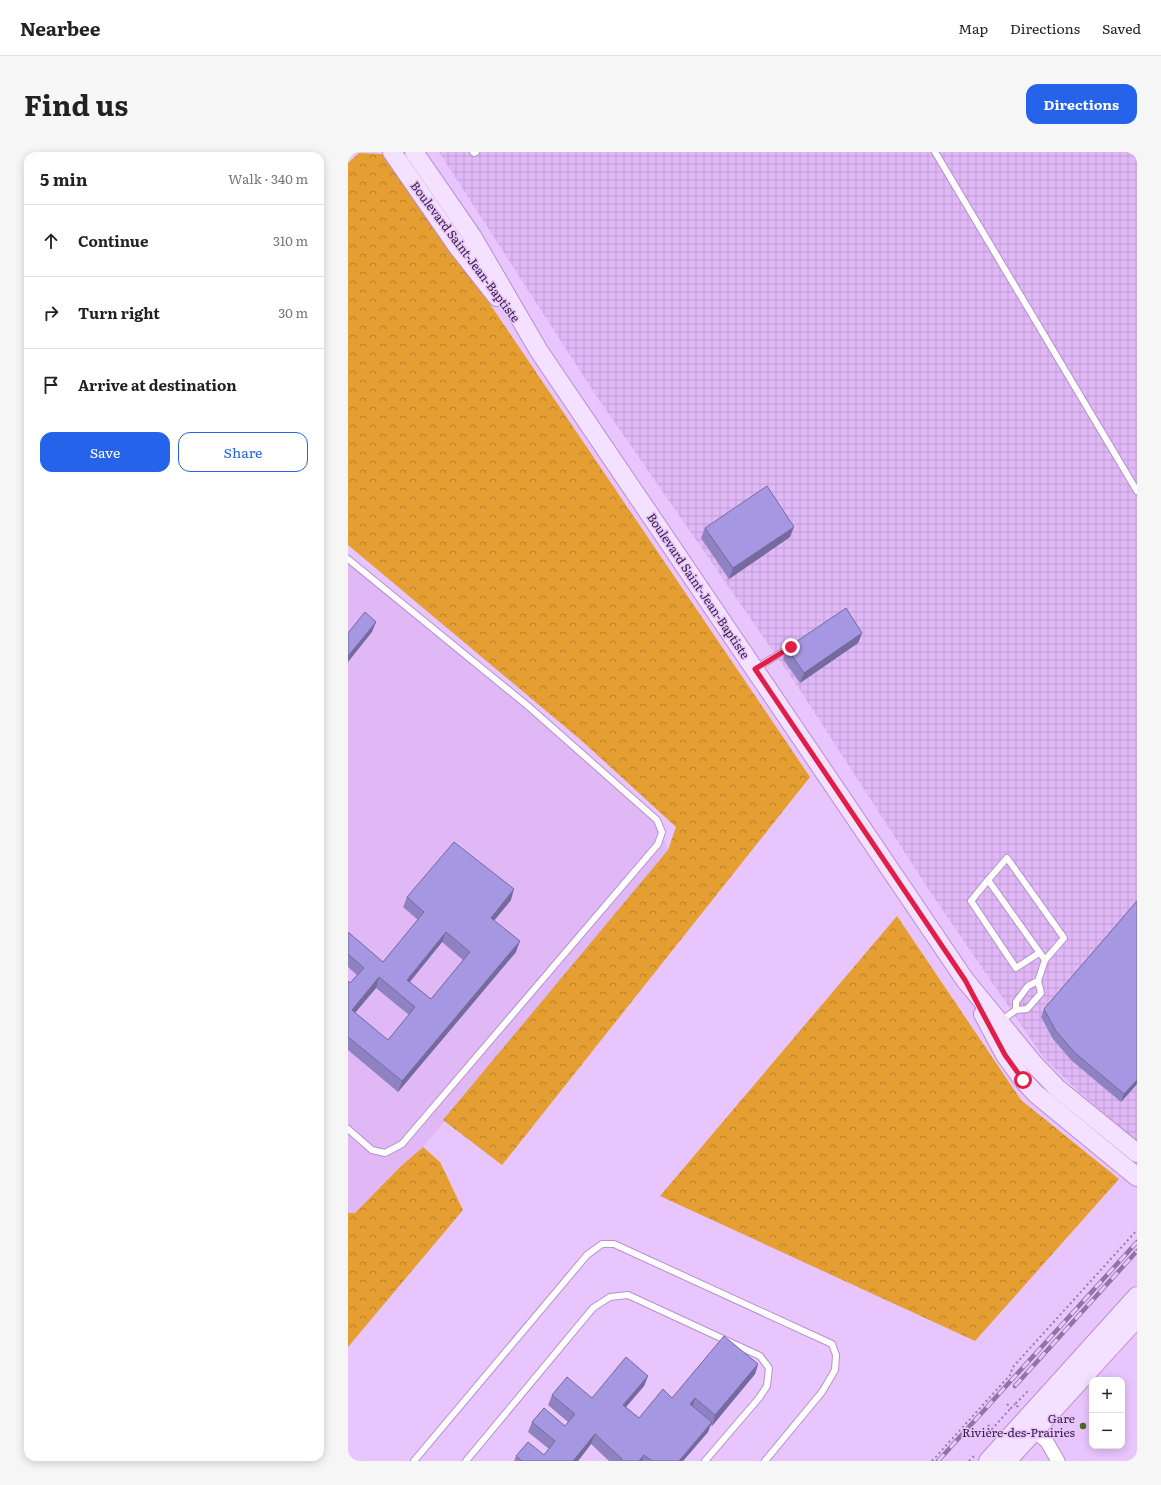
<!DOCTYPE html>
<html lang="en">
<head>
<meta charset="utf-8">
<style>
	body { margin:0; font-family:Literata,serif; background:#f6f6f6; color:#222 }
	.controls { position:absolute; right:12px; bottom:12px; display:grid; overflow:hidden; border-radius:8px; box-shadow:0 2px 10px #0003 }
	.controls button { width:36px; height:36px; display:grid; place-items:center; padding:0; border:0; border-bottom:1px solid #e0e0e0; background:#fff; color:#222; font:20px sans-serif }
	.stop { position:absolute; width:12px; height:12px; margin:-9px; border:3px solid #e11d48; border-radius:50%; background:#fff }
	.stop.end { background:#e11d48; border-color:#fff; box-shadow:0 1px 4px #0008 }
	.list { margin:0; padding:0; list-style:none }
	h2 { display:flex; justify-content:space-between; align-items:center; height:52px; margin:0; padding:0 16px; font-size:17px }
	h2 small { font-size:13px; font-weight:400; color:#767676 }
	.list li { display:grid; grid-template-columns:26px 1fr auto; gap:12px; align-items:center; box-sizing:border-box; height:72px; padding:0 16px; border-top:1px solid #e0e0e0 }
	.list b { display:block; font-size:15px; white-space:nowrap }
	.list em { font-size:13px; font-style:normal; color:#767676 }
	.actions { display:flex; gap:8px; padding:12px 16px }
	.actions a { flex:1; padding:9px 0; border:1px solid #2563eb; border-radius:12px; text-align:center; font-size:14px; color:#2563eb }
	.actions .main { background:#2563eb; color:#fff }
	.icon { flex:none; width:22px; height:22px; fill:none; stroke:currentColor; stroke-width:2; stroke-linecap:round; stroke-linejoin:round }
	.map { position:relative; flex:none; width:789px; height:1309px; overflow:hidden; border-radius:12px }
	header { display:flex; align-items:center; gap:24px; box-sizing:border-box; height:56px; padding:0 20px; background:#fff; border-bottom:1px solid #e0e0e0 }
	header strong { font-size:19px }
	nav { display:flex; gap:22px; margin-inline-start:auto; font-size:14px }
	.intro { display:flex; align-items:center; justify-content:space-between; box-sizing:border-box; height:96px; padding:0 24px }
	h1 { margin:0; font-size:28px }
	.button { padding:10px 18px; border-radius:12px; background:#2563eb; color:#fff; font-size:14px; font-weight:700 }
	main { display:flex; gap:24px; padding:0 24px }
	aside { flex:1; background:#fff; border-radius:12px; box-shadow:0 2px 10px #0003 }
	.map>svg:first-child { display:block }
	.built { fill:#e0b8f6 }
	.industrial { fill:url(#industrial-grid) }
	.forest { fill:url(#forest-crowns) }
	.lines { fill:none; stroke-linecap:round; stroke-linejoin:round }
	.lane-casing { stroke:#b98ed2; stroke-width:8 }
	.street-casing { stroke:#b98ed2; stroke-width:15 }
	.secondary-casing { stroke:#b98ed2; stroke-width:20 }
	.path { stroke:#987ca9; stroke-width:2; stroke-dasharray:2 3; stroke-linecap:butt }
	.lane { stroke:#fff; stroke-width:6 }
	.street { stroke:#fff; stroke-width:13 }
	.secondary { stroke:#f4e0ff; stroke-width:18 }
	.rail-casing { stroke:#9075a0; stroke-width:4.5 }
	.rail { stroke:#e9c5fe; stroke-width:3; stroke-dasharray:9; stroke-linecap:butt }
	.wall { fill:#8f82c2; fill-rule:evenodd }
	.shaded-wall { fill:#746a9e }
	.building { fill:#a697e2; stroke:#746a9e; fill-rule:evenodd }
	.route { stroke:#e11d48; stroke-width:5 }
	.poi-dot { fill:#466c25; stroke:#e9c5fe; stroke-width:1.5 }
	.labels { text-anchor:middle; stroke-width:3; stroke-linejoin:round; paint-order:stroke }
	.street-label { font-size:12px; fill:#311f3b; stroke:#e9c5fe }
	.poi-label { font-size:12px; fill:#311f3b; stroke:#e9c5fe; text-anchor:end }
</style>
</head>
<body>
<header>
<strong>Nearbee</strong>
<nav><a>Map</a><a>Directions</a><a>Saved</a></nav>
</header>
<div class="intro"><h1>Find us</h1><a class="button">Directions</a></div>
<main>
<aside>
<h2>5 min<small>Walk · 340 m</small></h2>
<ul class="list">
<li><svg class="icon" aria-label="ahead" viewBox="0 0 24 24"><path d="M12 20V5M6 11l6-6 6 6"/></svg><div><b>Continue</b></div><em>310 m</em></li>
<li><svg class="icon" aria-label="right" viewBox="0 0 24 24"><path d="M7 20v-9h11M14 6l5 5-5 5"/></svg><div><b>Turn right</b></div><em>30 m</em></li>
<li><svg class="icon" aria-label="arrive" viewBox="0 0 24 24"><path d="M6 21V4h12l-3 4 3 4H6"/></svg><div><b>Arrive at destination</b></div></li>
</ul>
<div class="actions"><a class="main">Save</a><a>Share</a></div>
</aside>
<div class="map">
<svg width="789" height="1309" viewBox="0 0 789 1309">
	<defs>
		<pattern id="industrial-grid" width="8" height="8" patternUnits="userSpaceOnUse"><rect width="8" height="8" fill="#e0b8f6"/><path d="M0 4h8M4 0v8" fill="none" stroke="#c19ed4"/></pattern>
		<pattern id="forest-crowns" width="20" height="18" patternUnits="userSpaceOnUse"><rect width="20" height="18" fill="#e49e31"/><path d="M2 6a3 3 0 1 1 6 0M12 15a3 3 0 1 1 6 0" fill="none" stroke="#b9802b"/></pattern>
	</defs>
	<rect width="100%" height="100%" fill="#e9c5fe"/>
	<path class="built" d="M0,405L22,425L309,668L320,698L75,995L52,1015L7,1061H0Z"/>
	<path class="industrial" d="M91,0H789V989L729,938L695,905L583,741L450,535L247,242Z"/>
	<g class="forest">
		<path d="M11,1L34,2L56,25L462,625L154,1013L95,968L320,698L328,675L234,589L0,393V11Z"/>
		<path d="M549,764L673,948L771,1027L627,1189L312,1044Z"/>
		<path d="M75,995L92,1010L115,1058L0,1195V1061H7L52,1015Z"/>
	</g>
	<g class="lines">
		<g class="lane-casing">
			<g id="lane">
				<path d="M125,0L126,1L128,0"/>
				<path d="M587,0L789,339"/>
				<path d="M0,407L180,554L309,668L314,680L310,692L54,992L37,1001L24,998L0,977"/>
				<path d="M408,516L443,495"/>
				<path d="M640,728L659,706L716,786L697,808"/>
				<path d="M668,858V850L680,834L690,829"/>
				<path d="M652,869L668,858L679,857L693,841L690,829L697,808L640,728L623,749L668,816L691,801"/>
				<path d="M66,1309L239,1103L254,1092H266L484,1192L488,1203L487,1218L474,1240L417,1309"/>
				<path d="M118,1309L245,1156L262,1145L280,1143L412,1204L421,1216L419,1234L411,1246L357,1309"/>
			</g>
		</g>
		<g class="street-casing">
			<path id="street" d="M680,1273L699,1290L710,1309"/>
		</g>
		<g class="secondary-casing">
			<g id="secondary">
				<path d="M44,0L109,94L149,145"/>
				<path d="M66,0L124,84L191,199L617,828L686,912L709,936L789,1001"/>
				<path d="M635,862L657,903L675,928L688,942L789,1025"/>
				<path d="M640,1309L789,1144"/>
				<path d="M659,1309L789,1166"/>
			</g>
		</g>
		<g class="path">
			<path d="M659,1252L663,1256L667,1252"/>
			<path d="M670,1255L667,1252L679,1240L682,1242"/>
			<path d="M640,1273L644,1277L663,1256"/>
			<path d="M584,1309L663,1222L664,1216L789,1078"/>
			<path d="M621,1309L627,1303"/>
		</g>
		<use href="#lane" class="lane"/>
		<use href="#street" class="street"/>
		<use href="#secondary" class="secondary"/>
		<g class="rail-casing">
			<g id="rail">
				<path d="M667,1234L789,1099"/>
				<path d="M590,1309L789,1090"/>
			</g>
		</g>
		<use href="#rail" class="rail"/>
	</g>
	<g class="wall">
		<path d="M357,376L442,385L381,427L353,386Z"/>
		<path d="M514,481L510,491L452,531L435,507L439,496Z"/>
		<path d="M59,745L163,748L146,769L168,800L50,940L0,898V829L2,831L9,823L0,815V780L35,810L70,768L55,755ZM94,790L115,808L83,847L62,830ZM28,836L61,863L40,888L7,861Z"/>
		<path d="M789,749V932L773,950L723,908L705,887L693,865L696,857Z"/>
		<path d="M410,1212L407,1222L364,1274L362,1273L360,1280L335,1309H261L243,1292L230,1309H166L168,1304L196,1303L201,1297L180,1280L184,1270L217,1274L220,1270L200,1253L204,1243L244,1246L300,1224L296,1234L278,1255L291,1266L324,1246Z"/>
	</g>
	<g class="shaded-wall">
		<path d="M446,375L442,385L381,427L385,416Z"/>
		<path d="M28,470L24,480L0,510V504Z"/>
		<path d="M514,481L510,491L452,531L456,521Z"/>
		<path d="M166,737L163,748L139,777L143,766Z"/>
		<path d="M98,780L94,790L55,838L59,828Z"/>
		<path d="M172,789L168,800L50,940L54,929Z"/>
		<path d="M31,825L28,836L0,869L4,858Z"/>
		<path d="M789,928V932L773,950L776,942Z"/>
		<path d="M410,1212L407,1222L364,1274L367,1263Z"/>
		<path d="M300,1224L296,1234L271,1263L275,1253Z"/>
		<path d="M347,1246L344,1257L342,1252Z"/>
		<path d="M364,1270L360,1280L335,1309H331Z"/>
		<path d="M247,1282L243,1292L230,1309H225Z"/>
		<path d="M296,1303L294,1309H291Z"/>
	</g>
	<g class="building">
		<path d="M419,334L446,375L385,416L357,376Z"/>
		<path d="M498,456L514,481L456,521L439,496Z"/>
		<path d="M17,460L28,470L0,504V481Z"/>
		<path d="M106,690L166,737L143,766L172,789L54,929L0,885V829L2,831L16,816L0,802V780L35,810L76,760L59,745ZM98,780L122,800L83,847L59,828ZM31,825L67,855L40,888L4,858Z"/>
		<path d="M789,749V928L776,942L726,900L708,879L696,857Z"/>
		<path d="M376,1184L410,1212L367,1263L347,1246L342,1252L364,1270L331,1309H304L296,1303L291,1309H273L274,1307L247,1282L225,1309H174L168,1304L180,1290L196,1303L207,1289L184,1270L196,1256L217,1274L227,1262L204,1243L219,1225L244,1246L278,1205L300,1224L275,1253L291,1266L315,1237L324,1246Z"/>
	</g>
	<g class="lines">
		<path class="route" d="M443,495L407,517L617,828L657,903L675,928"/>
	</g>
	<circle class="poi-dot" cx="735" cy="1274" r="4"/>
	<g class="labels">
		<g class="street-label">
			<text transform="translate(117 100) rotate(53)" y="4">Boulevard Saint-Jean-Baptiste</text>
			<text transform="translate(350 434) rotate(56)" y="4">Boulevard Saint-Jean-Baptiste</text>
		</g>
		<g class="poi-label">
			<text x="727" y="1271">Gare<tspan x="727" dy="14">Rivière-des-Prairies</tspan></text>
		</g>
	</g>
</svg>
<div class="controls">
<button>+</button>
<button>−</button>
</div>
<div class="stop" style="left:675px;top:928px"></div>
<div class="stop end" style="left:443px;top:495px"></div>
</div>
</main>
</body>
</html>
